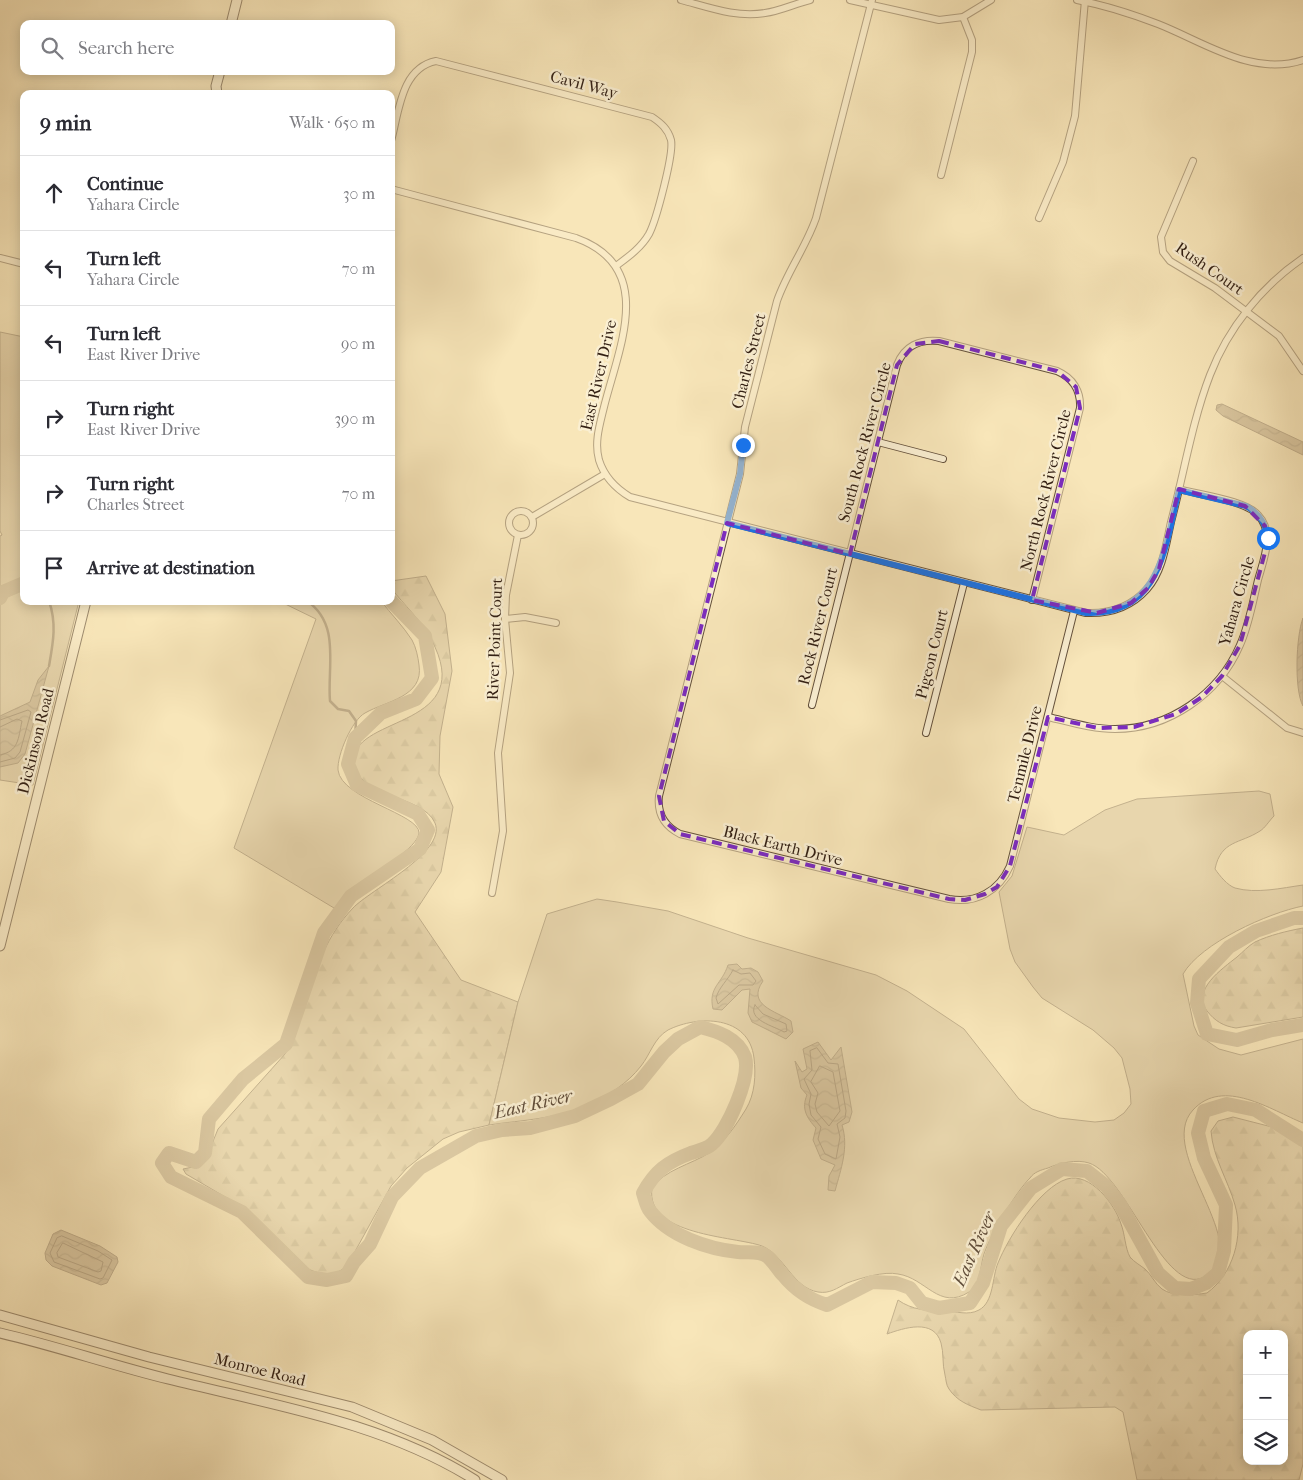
<!DOCTYPE html>
<html lang="en">
<head>
<meta charset="utf-8">
<style>
	body { margin:0; font-family:"IM FELL French Canon",serif; background:#f7f7f7; color:#2b2b33 }
	.controls { position:absolute; right:15px; bottom:15px; display:grid; overflow:hidden; border-radius:10px; box-shadow:0 2px 12px #0003 }
	.controls button { width:45px; height:45px; display:grid; place-items:center; padding:0; border:0; border-bottom:1px solid #e1e1e2; background:#fff; color:#2b2b33; font:25px sans-serif }
	.stop { position:absolute; width:15px; height:15px; margin:-11px; border:4px solid #1a73e8; border-radius:50%; background:#fff }
	.stop.end { background:#1a73e8; border-color:#fff; box-shadow:0 1px 5px #0008 }
	.list { margin:0; padding:0; list-style:none }
	h2 { display:flex; justify-content:space-between; align-items:center; height:65px; margin:0; padding:0 20px; font-size:21px }
	h2 small { font-size:16px; font-weight:400; color:#7c7c81 }
	.list li { display:grid; grid-template-columns:32px 1fr auto; gap:15px; align-items:center; box-sizing:border-box; height:75px; padding:0 20px; border-top:1px solid #e1e1e2 }
	.list b { display:block; font-size:19px; white-space:nowrap }
	.list p { margin:0; font-size:16px; white-space:nowrap; color:#7c7c81 }
	.list em { font-size:16px; font-style:normal; color:#7c7c81 }
	.icon { flex:none; width:28px; height:28px; fill:none; stroke:currentColor; stroke-width:2; stroke-linecap:round; stroke-linejoin:round }
	.map { position:relative; flex:none; width:1303px; height:1480px; overflow:hidden }
	.search { position:absolute; background:#fff; box-shadow:0 2px 12px #0003; left:20px; top:20px; width:375px; height:55px; display:flex; align-items:center; gap:12px; box-sizing:border-box; padding:0 18px; border-radius:10px; color:#7c7c81; font-size:19px }
	.panel { position:absolute; background:#fff; box-shadow:0 2px 12px #0003; left:20px; top:90px; width:375px; height:515px; border-radius:10px }
	.map>svg:first-child { display:block }
	.forest { fill:url(#forest-firs); stroke:#847258; fill-rule:evenodd }
	.park { fill:#d6c49d; stroke:#847258 }
	.water { fill:url(#water-waves); stroke:#816e55 }
	.lines { fill:none; stroke-linecap:round; stroke-linejoin:round }
	.shore { stroke:#74604a; stroke-width:1 }
	.stream { stroke:#816e55; stroke-width:2.5 }
	.river { stroke:#b5a281; stroke-width:14 }
	.street-casing { stroke:#64513c; stroke-width:8 }
	.secondary-casing { stroke:#321f13; stroke-width:11 }
	.street { stroke:#faefd2; stroke-width:6 }
	.secondary { stroke:#faefd2; stroke-width:9 }
	.route { stroke:#1a73e8; stroke-width:6 }
	.marked { fill:none; stroke:#7b2cbf; stroke-width:4; stroke-dasharray:10 6; stroke-linejoin:round }
	.labels { text-anchor:middle; stroke-width:5; stroke-linejoin:round; paint-order:stroke }
	.street-label { font-size:16px; fill:#321f13; stroke:#faefd2 }
	.water-label { font-size:18px; font-style:italic; fill:#604d3a; stroke:#faefd2 }
</style>
</head>
<body>
<div class="map">
<svg width="1303" height="1480" viewBox="0 0 1303 1480">
	<defs>
		<pattern id="forest-firs" width="22" height="20" patternUnits="userSpaceOnUse" patternTransform="scale(1.25)"><rect width="22" height="20" fill="#d6c49d"/><path d="M5 1l3.5 6h-7zM16 11l3.5 6h-7z" fill="#b8a886"/></pattern>
		<pattern id="water-waves" width="16" height="10" patternUnits="userSpaceOnUse" patternTransform="scale(1.25)"><rect width="16" height="10" fill="#b5a281"/><path d="M0 5q4-4 8 0t8 0" fill="none" stroke="#948368"/></pattern>
	</defs>
	<rect width="100%" height="100%" fill="#f8e6b9"/>
	<filter id="stains"><feTurbulence type="fractalNoise" baseFrequency=".004" numOctaves="4"/><feColorMatrix values="0 0 0 0 .2 0 0 0 0 .09 0 0 0 0 .02 0 0 0 .5 -.17"/></filter>
	<radialGradient id="worn" r=".72"><stop offset=".6" stop-color="#630" stop-opacity="0"/><stop offset="1" stop-color="#630" stop-opacity=".3"/></radialGradient>
	<g class="forest">
		<path d="M426,576L445,614L452,671L440,736L439,774L453,807L441,872L415,912L461,980L518,1002L489,1125L459,1132L443,1139L407,1168L391,1186L347,1266C334,1277 320,1276 305,1267L244,1208L186,1174L183,1169L198,1166L205,1161L218,1129L285,1054C296,1037 300,1020 306,1001C316,967 327,935 353,908C370,890 447,852 435,823C423,794 352,798 354,759C356,715 479,728 431,639C421,620 404,605 391,588V581Z"/>
		<path d="M1303,928V1017L1236,1028C1223,1026 1215,1021 1207,1011C1191,990 1222,969 1237,957C1243,952 1248,946 1255,942C1270,935 1287,931 1303,928Z"/>
		<path d="M1233,1117L1272,1127L1303,1142V1464L1299,1480H1137L1123,1412L1115,1407L981,1410C968,1405 957,1401 949,1389C946,1385 946,1379 945,1375C942,1364 944,1353 941,1343C934,1318 904,1328 887,1334L898,1300C912,1310 928,1311 945,1311C956,1311 968,1316 979,1310C994,1302 992,1277 998,1263C1008,1238 1040,1187 1067,1179C1090,1172 1115,1204 1121,1224C1125,1234 1125,1248 1130,1257C1134,1262 1140,1265 1145,1269C1151,1274 1155,1284 1162,1289C1173,1297 1194,1295 1207,1293C1233,1274 1244,1236 1235,1205C1228,1180 1213,1158 1211,1131L1218,1121ZM1247,1334H1284V1461H1247Z"/>
	</g>
	<g class="park">
		<path d="M0,332L24,337V601H79L33,785L0,780V536L2,535L0,531Z"/>
		<path d="M279,601H381C391,614 403,626 412,640C416,647 418,657 419,665C424,697 386,701 365,713C352,720 337,755 338,770C341,799 420,814 419,833C417,849 377,870 365,880C355,889 344,898 334,908L234,848L316,619Z"/>
		<path d="M1259,791L1270,794L1274,816C1269,821 1265,828 1260,831C1240,844 1221,840 1215,869C1220,876 1227,885 1235,888C1256,894 1282,888 1303,885V906C1268,913 1201,943 1183,974L1194,1026L1198,1035L1219,1049L1241,1055L1303,1039V1123C1271,1110 1223,1077 1193,1110C1154,1152 1259,1248 1204,1277C1165,1298 1126,1175 1089,1163C1077,1159 1059,1163 1048,1168C1041,1170 1034,1172 1030,1178C1015,1193 991,1234 984,1254C980,1266 981,1285 969,1292C939,1311 926,1278 898,1274C884,1271 861,1278 847,1283C837,1288 830,1294 818,1292C793,1288 784,1255 762,1246C734,1236 645,1236 652,1188C664,1170 692,1164 709,1153C725,1142 736,1125 746,1109C755,1094 756,1075 754,1058C749,1015 698,1015 668,1030C654,1038 650,1055 641,1066C627,1084 609,1095 589,1104C559,1119 522,1120 489,1125L518,1002L547,914L597,899L617,902L668,911L748,938L876,975L907,991L964,1029L1019,1099L1032,1109L1059,1118L1095,1122L1114,1120L1124,1113L1131,1104L1130,1089L1122,1058L1114,1048L1093,1030L1042,998L1033,987L1015,962L1010,949L999,892L1012,876L1027,827L1064,835L1105,810L1137,799Z"/>
	</g>
	<g class="water">
		<path d="M1222,404L1303,442V455L1223,416L1216,410L1217,405Z"/>
		<path d="M1303,618V706C1294,690 1296,636 1303,618Z"/>
		<path d="M49,666L25,754L18,763L0,767V716L30,702L38,680Z"/>
		<path d="M737,964L742,969L751,968L758,972L763,981C746,1005 776,1011 791,1021L793,1032L786,1039L752,1022L748,1013L750,989L742,990L722,1010L713,1009C708,987 722,984 728,965Z"/>
		<path d="M818,1042L831,1060L841,1047L852,1112L849,1122L842,1125C849,1147 841,1169 835,1191L828,1190L829,1176L835,1165L821,1159L813,1140L816,1128C807,1118 801,1109 807,1095L801,1088L795,1061L802,1072L807,1069L803,1049Z"/>
		<path d="M61,1230L100,1246L117,1257L118,1262L107,1283L101,1285L52,1266L46,1260L45,1253L53,1234Z"/>
	</g>
	<g class="lines">
		<g class="shore">
			<path d="M0,720L28,710L31,712L20,752L15,758L0,762"/>
			<path d="M0,727L17,719L22,721C18,739 19,751 0,755"/>
			<path d="M733,970L741,974L750,973L756,981L753,985H739L718,1004L716,998C719,987 728,980 733,970Z"/>
			<path d="M755,1005L763,1014L786,1024L787,1031L784,1032C774,1026 747,1020 755,1005Z"/>
			<path d="M817,1048L828,1063L838,1064L846,1111L845,1118L837,1124L840,1137L836,1159L825,1154L818,1139L821,1127L811,1115L809,1104L811,1094L804,1079L812,1070L810,1051Z"/>
			<path d="M820,1066L833,1072L840,1111L829,1126L817,1112L815,1104L818,1093L811,1082Z"/>
			<path d="M62,1236L98,1251L112,1260L103,1278L100,1279L54,1262L50,1253L57,1238Z"/>
			<path d="M63,1243L103,1262L101,1271L98,1272L58,1257L57,1253Z"/>
		</g>
		<g class="stream">
			<path d="M307,601C341,624 327,667 330,701L338,709L349,711L356,721L355,738"/>
			<path d="M49,666C53,643 57,624 49,601"/>
		</g>
		<g class="river">
			<path d="M0,598L3,592L24,583"/>
			<path d="M391,601L425,636L432,678L416,699L381,713L355,738L348,764L357,785L418,814L428,830L420,849L351,896L324,933L286,1044L243,1079L209,1119L205,1153L196,1162L169,1153L162,1163L171,1177L242,1212L308,1277L327,1280L346,1276L354,1262L370,1244L392,1197L420,1168L476,1136L502,1130L530,1128L575,1116L611,1099L638,1084L664,1052L678,1039L700,1027C717,1031 738,1038 745,1057C751,1078 727,1131 712,1144C707,1149 697,1151 691,1153C667,1162 655,1171 643,1193C645,1199 646,1206 650,1211C669,1236 708,1249 738,1252C748,1253 760,1250 768,1257C774,1262 778,1270 783,1275C795,1290 808,1299 827,1305L872,1282L896,1283L910,1288L922,1303L939,1308L970,1303L983,1283L1001,1226L1031,1188L1062,1169L1087,1171L1106,1186L1120,1204L1158,1273L1175,1288L1191,1289L1206,1283L1218,1273L1224,1251L1226,1205L1204,1158L1198,1133L1204,1111L1227,1104L1256,1110L1303,1140"/>
			<path d="M1303,918H1294L1256,931L1229,947L1199,979L1197,1003L1207,1034L1237,1040L1272,1030L1303,1025"/>
		</g>
		<g class="street-casing">
			<g id="street">
				<path d="M681,0C708,7 736,18 765,13C780,11 794,4 810,0"/>
				<path d="M850,0L939,20L963,17L991,0"/>
				<path d="M872,0L816,218C806,247 787,272 777,301L745,427L740,474L659,796C657,814 664,826 680,834L949,899C976,904 999,891 1010,866L1074,611"/>
				<path d="M1077,0C1104,5 1132,14 1158,24C1204,42 1252,77 1303,60"/>
				<path d="M391,141C399,112 401,68 436,61L652,117C661,123 668,129 671,140C674,154 656,221 649,234C641,248 628,257 616,266"/>
				<path d="M1193,161L1161,237L1163,252L1170,261L1215,288L1279,336L1303,371"/>
				<path d="M941,175L972,52V40L963,17"/>
				<path d="M391,189L576,238C657,267 619,347 604,407C600,424 594,442 599,460C604,476 615,488 630,497L1086,613C1110,614 1131,607 1147,589C1163,571 1166,544 1171,522C1184,473 1192,422 1210,375C1228,328 1262,286 1303,258"/>
				<path d="M1039,218L1063,162L1075,116L1085,0"/>
				<path d="M0,258L24,264"/>
				<path d="M878,442L943,459"/>
				<circle cx="521" cy="523" r="12"/>
				<path d="M532,517L605,474"/>
				<path d="M505,619L525,617L556,623"/>
				<path d="M1222,676L1287,728L1303,733"/>
				<path d="M812,705L897,365C904,346 920,339 939,341L1057,371C1073,378 1081,391 1080,408L1032,600"/>
				<path d="M1048,717C1070,722 1092,729 1115,729C1169,729 1219,694 1240,645C1249,625 1253,601 1258,580C1264,558 1275,533 1258,515C1245,500 1199,495 1179,489"/>
				<path d="M926,733L964,583"/>
				<path d="M492,893L503,831L498,753L510,673L505,619L506,595L518,535"/>
			</g>
		</g>
		<g class="secondary-casing">
			<g id="secondary">
				<path d="M231,24L237,0"/>
				<path d="M217,94L216,86L220,71"/>
				<path d="M0,946L86,601"/>
				<path d="M0,1315L149,1357L352,1407L432,1440L502,1480"/>
				<path d="M0,1333C56,1346 111,1365 168,1379C272,1405 383,1422 475,1480"/>
			</g>
		</g>
		<use href="#street" class="street"/>
		<use href="#secondary" class="secondary"/>
	</g>
	<g class="lines">
		<path class="route" d="M743,445L740,474L727,523L1086,613C1161,616 1165,546 1179,490L1246,506C1259,513 1266,523 1268,538"/>
	</g>
	<path d="M0 0H1303V1480H0ZM939,341L1057,371L1076,387L1080,408L1032,600L1097,613L1131,603L1148,588L1159,569L1179,489L1245,506L1265,526L1267,545L1240,645L1222,676L1202,697L1176,714L1134,727L1098,728L1048,717L1010,866L997,887L985,894L965,900L949,899L680,834L664,821L659,796L727,523L850,554L897,365L915,344Z" fill="#f8e6b9" fill-opacity=".55" fill-rule="evenodd"/>
	<path class="marked" d="M939,341L1057,371L1076,387L1080,408L1032,600L1097,613L1131,603L1148,588L1159,569L1179,489L1245,506L1265,526L1267,545L1240,645L1222,676L1202,697L1176,714L1134,727L1098,728L1048,717L1010,866L997,887L985,894L965,900L949,899L680,834L664,821L659,796L727,523L850,554L897,365L915,344Z"/>
	<g class="labels">
		<g class="street-label">
			<text transform="translate(584 84) rotate(15)" y="6">Cavil Way</text>
			<text transform="translate(1210 268) rotate(35)" y="6">Rush Court</text>
			<text transform="translate(748 361) rotate(-76)" y="6">Charles Street</text>
			<text transform="translate(598 375) rotate(-77)" y="6">East River Drive</text>
			<text transform="translate(864 442) rotate(-75)" y="6">South Rock River Circle</text>
			<text transform="translate(1045 490) rotate(-76)" y="6">North Rock River Circle</text>
			<text transform="translate(1236 601) rotate(-74)" y="6">Yahara Circle</text>
			<text transform="translate(817 626) rotate(-76)" y="6">Rock River Court</text>
			<text transform="translate(494 639) rotate(-88)" y="6">River Point Court</text>
			<text transform="translate(931 654) rotate(-76)" y="6">Pigeon Court</text>
			<text transform="translate(35 741) rotate(-76)" y="6">Dickinson Road</text>
			<text transform="translate(1024 754) rotate(-76)" y="6">Tenmile Drive</text>
			<text transform="translate(783 845) rotate(14)" y="6">Black Earth Drive</text>
			<text transform="translate(260 1369) rotate(14)" y="6">Monroe Road</text>
		</g>
		<g class="water-label">
			<text transform="translate(533 1104) rotate(-13)" y="6">East River</text>
			<text transform="translate(974 1249) rotate(-66)" y="6">East River</text>
		</g>
	</g>
	<rect width="100%" height="100%" filter="url(#stains)"/>
	<rect width="100%" height="100%" fill="url(#worn)"/>
</svg>
<div class="controls">
<button>+</button>
<button>−</button>
<button><svg class="icon" aria-label="layers" viewBox="0 0 24 24"><path d="M12 4l9 5-9 5-9-5zM3 14l9 5 9-5"/></svg></button>
</div>
<div class="stop" style="left:1268px;top:538px"></div>
<div class="stop end" style="left:743px;top:445px"></div>
<div class="search"><svg class="icon" aria-label="search" viewBox="0 0 24 24"><circle cx="10" cy="10" r="6"/><path d="M15 15l6 6"/></svg>Search here</div>
<section class="panel">
<h2>9 min<small>Walk · 650 m</small></h2>
<ul class="list">
<li><svg class="icon" aria-label="ahead" viewBox="0 0 24 24"><path d="M12 20V5M6 11l6-6 6 6"/></svg><div><b>Continue</b><p>Yahara Circle</p></div><em>30 m</em></li>
<li><svg class="icon" aria-label="left" viewBox="0 0 24 24"><path d="M17 20v-9H6M10 6l-5 5 5 5"/></svg><div><b>Turn left</b><p>Yahara Circle</p></div><em>70 m</em></li>
<li><svg class="icon" aria-label="left" viewBox="0 0 24 24"><path d="M17 20v-9H6M10 6l-5 5 5 5"/></svg><div><b>Turn left</b><p>East River Drive</p></div><em>90 m</em></li>
<li><svg class="icon" aria-label="right" viewBox="0 0 24 24"><path d="M7 20v-9h11M14 6l5 5-5 5"/></svg><div><b>Turn right</b><p>East River Drive</p></div><em>390 m</em></li>
<li><svg class="icon" aria-label="right" viewBox="0 0 24 24"><path d="M7 20v-9h11M14 6l5 5-5 5"/></svg><div><b>Turn right</b><p>Charles Street</p></div><em>70 m</em></li>
<li><svg class="icon" aria-label="arrive" viewBox="0 0 24 24"><path d="M6 21V4h12l-3 4 3 4H6"/></svg><div><b>Arrive at destination</b></div></li>
</ul>
</section>
</div>
</body>
</html>
